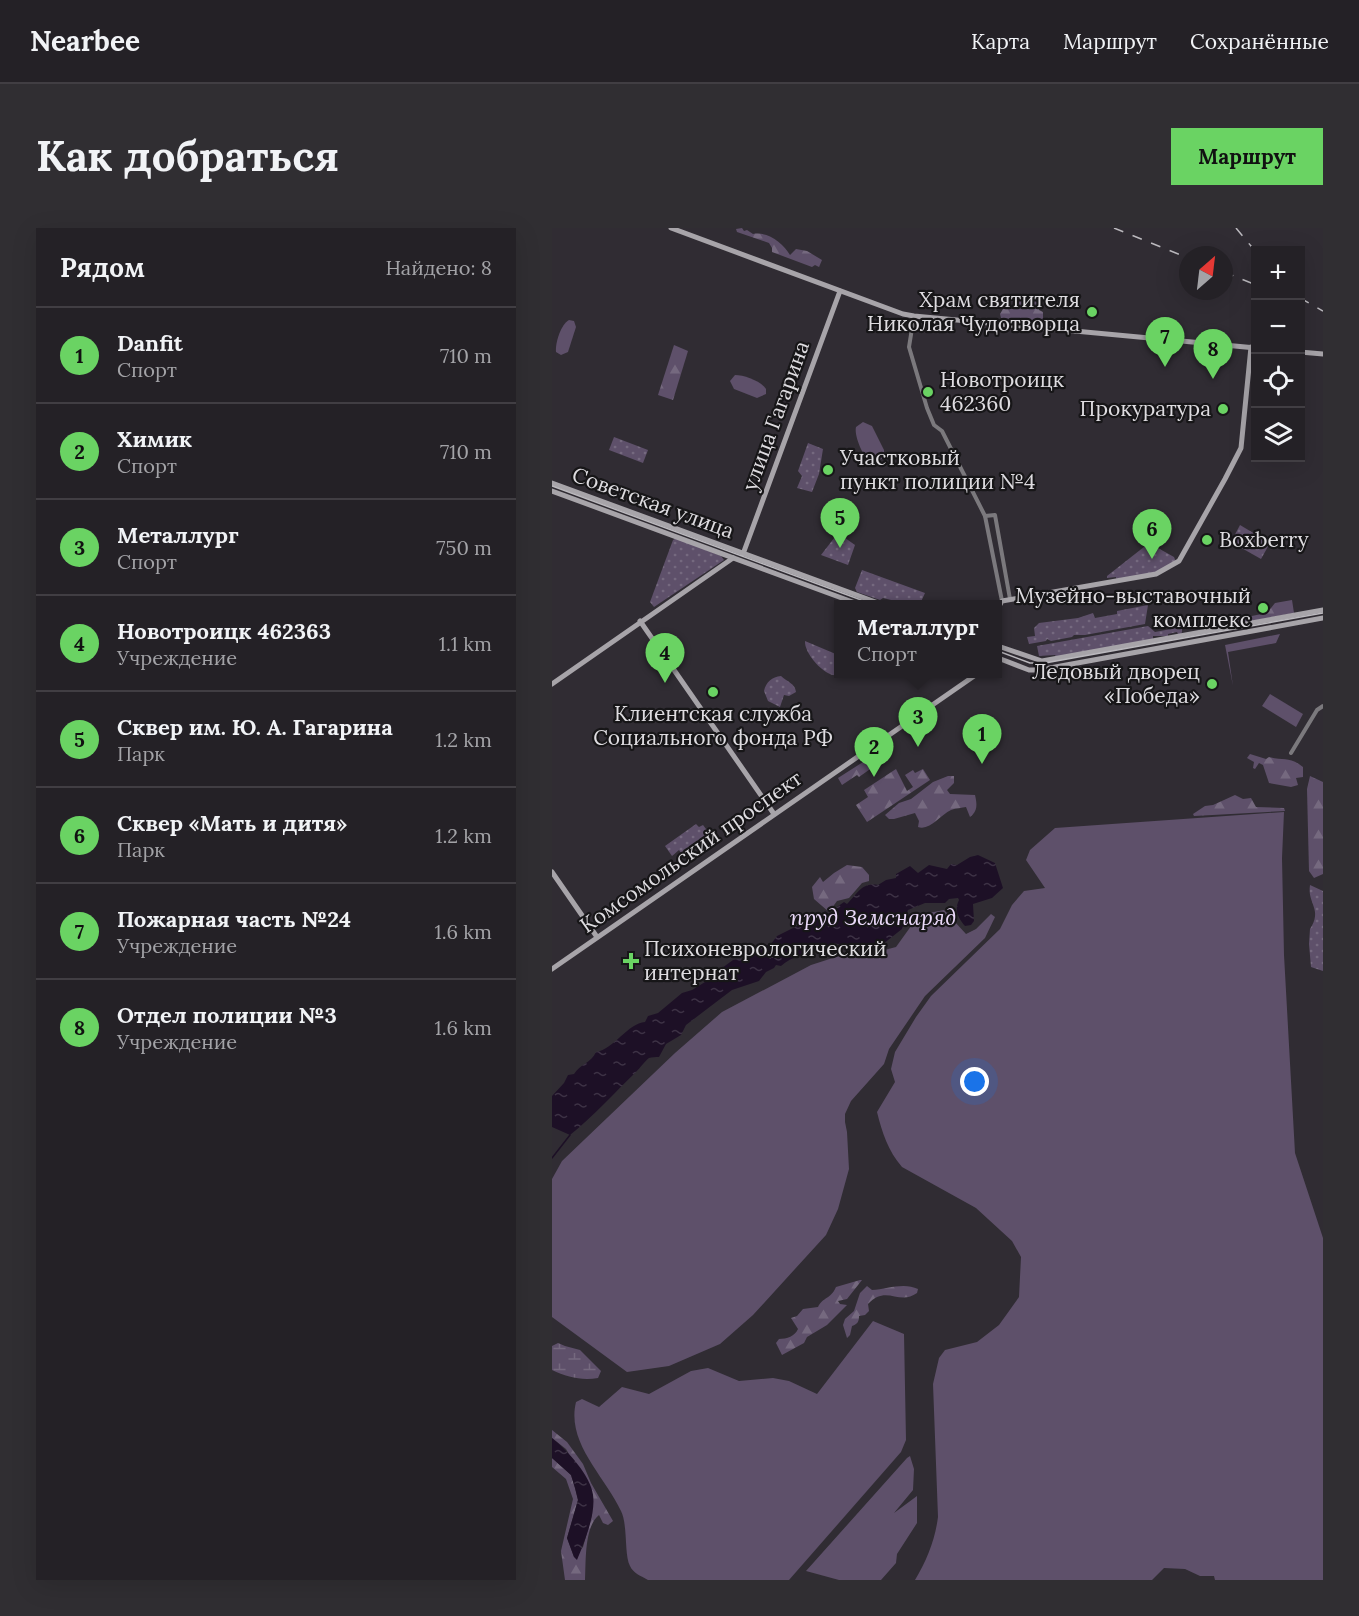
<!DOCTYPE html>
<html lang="ru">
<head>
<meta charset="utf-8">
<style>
	body { margin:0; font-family:Lora,serif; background:#302e32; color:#f1f3f6 }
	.controls { position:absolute; right:18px; top:18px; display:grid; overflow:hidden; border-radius:0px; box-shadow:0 6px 24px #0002 }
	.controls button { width:54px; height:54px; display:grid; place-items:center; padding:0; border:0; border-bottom:2px solid #413e43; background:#242126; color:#f1f3f6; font:30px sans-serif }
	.compass { position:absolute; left:627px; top:18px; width:54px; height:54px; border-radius:50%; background:#242126; box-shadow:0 6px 24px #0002; rotate:28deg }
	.you { position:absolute; left:423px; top:854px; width:21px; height:21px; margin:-15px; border:4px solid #fff; border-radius:50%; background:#1a73e8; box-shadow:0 0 0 9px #1a73e833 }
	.badge { display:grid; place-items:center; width:39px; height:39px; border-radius:50%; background:#6ad363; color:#111; font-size:20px; font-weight:700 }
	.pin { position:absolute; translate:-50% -50px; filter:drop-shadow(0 2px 3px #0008) }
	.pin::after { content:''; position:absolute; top:32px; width:21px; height:18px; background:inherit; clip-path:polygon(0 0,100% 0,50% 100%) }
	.popup { position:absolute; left:282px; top:372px; width:168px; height:78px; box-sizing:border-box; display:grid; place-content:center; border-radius:0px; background:#242126; filter:drop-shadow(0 2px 4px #0005); font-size:20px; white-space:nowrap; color:#a3a3a7 }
	.popup b { font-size:22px; color:#f1f3f6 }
	.popup::after { content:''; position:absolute; left:50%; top:100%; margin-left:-12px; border:12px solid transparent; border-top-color:#242126 }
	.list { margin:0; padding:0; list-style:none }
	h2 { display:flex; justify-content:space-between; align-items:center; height:78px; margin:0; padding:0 24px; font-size:26px }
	h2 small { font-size:20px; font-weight:400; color:#a3a3a7 }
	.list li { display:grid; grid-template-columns:39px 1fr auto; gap:18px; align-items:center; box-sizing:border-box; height:96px; padding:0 24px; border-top:2px solid #413e43 }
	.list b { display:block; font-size:22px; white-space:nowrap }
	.list p { margin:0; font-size:20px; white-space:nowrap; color:#a3a3a7 }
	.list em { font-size:20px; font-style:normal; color:#a3a3a7 }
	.icon { flex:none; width:33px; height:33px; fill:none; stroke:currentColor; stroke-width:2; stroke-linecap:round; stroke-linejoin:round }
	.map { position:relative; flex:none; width:771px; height:1352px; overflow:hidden; border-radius:0px }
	header { display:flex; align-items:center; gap:36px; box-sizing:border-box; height:84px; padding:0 30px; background:#242126; border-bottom:2px solid #413e43 }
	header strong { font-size:28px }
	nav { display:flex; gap:33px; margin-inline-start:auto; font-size:21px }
	.intro { display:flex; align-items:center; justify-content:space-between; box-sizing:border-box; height:144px; padding:0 36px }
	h1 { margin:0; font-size:42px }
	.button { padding:15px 27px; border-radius:0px; background:#6ad363; color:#111; font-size:21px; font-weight:700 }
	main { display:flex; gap:36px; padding:0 36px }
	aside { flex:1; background:#242126; border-radius:0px; box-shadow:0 6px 24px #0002 }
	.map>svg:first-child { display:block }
	.grass { fill:#5e506a }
	.forest { fill:url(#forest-firs) }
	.wetland { fill:url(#wetland-marsh) }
	.park { fill:url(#park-dots) }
	.water { fill:url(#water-ripples) }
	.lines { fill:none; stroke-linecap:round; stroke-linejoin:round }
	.stream { stroke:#1d1026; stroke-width:1.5 }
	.street { stroke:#7b797d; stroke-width:4 }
	.secondary { stroke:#a7a4a9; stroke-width:5 }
	.tram { stroke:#bbb9be; stroke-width:1.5 }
	.rail { stroke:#bbb9be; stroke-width:1.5; stroke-dasharray:10 10; stroke-linecap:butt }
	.poi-dot { fill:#6ad363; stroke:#171618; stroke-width:2 }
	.labels { text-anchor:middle; stroke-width:4.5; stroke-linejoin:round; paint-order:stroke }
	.poi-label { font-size:21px; fill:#dedce0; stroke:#171618; text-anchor:end }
	.street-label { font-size:21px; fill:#dedce0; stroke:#171618 }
	.water-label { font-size:22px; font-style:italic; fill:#ead9f9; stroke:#171618 }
</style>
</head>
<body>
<header>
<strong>Nearbee</strong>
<nav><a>Карта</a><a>Маршрут</a><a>Сохранённые</a></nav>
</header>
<div class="intro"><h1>Как добраться</h1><a class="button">Маршрут</a></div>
<main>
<aside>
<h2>Рядом<small>Найдено: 8</small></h2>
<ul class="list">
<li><span class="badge">1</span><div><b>Danfit</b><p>Спорт</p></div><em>710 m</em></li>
<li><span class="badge">2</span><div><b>Химик</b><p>Спорт</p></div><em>710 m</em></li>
<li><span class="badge">3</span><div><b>Металлург</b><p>Спорт</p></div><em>750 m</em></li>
<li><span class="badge">4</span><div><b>Новотроицк 462363</b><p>Учреждение</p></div><em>1.1 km</em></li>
<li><span class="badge">5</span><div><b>Сквер им. Ю. А. Гагарина</b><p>Парк</p></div><em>1.2 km</em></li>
<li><span class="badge">6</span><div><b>Сквер «Мать и дитя»</b><p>Парк</p></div><em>1.2 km</em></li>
<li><span class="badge">7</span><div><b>Пожарная часть №24</b><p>Учреждение</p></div><em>1.6 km</em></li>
<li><span class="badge">8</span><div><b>Отдел полиции №3</b><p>Учреждение</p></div><em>1.6 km</em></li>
</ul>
</aside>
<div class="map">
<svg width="771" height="1352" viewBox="0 0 771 1352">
	<defs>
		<pattern id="forest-firs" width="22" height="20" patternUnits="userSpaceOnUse" patternTransform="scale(1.5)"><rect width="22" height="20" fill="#5e506a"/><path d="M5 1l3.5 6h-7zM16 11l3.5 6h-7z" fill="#75697f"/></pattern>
		<pattern id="wetland-marsh" width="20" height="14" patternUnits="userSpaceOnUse" patternTransform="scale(1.5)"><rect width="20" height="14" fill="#5e506a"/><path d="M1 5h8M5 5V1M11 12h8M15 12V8" fill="none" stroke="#75697f"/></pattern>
		<pattern id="park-dots" width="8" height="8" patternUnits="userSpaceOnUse" patternTransform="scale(1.5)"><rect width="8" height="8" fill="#5e506a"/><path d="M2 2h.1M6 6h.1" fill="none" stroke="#75697f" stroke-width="1.8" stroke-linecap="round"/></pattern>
		<pattern id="water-ripples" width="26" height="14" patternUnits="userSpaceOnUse" patternTransform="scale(1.5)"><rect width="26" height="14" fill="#1d1026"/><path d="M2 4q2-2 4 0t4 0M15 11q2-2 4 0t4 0" fill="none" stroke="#3d3245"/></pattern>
	</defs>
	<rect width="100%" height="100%" fill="#302c33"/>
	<g class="grass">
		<path d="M17,92L22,93L24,99L16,124L9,127L4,124C3,115 9,96 17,92Z"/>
		<path d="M183,147C192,147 209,153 214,161V166L205,170L182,161L178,153Z"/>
		<path d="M311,194L320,198L332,222V229L326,234C322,235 320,236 316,232C310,226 302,207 304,199Z"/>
		<path d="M728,406L724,415L676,424L681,458L673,417Z"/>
		<path d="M718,466L751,486L744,499L710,478Z"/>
		<path d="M732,584L730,630L732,727L743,925L771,1010V1352H663L662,1348H648L633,1341L612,1340L600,1352H363C375,1332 383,1312 386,1289L381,1156L387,1130L393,1122L425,1114L447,1097L467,1069L469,1029L460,1013L424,980L350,939C336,923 330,904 325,884L343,854L339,841L343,824L364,789L379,768L448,701L460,677L472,663L493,660L474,632L478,622L503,600Z"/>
		<path d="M392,682L414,706L424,701L439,686L443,689L433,710L373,768L337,821L332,836L299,873L293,886V894L295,904L297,941L286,981L274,1007L201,1087L168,1116L117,1138L75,1144L0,1089V951L10,933L123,825L170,784L259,737L290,727L317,726L344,719L367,687Z"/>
		<path d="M321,1093L352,1106L354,1212L349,1224L237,1352H96C89,1348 81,1345 78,1338C72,1327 76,1297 69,1283C53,1248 14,1215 24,1174L30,1171L47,1179L70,1159L97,1166L139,1143L156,1140L187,1153L221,1150L237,1153L265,1166Z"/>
		<path d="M358,1228L362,1241L361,1262L342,1285L365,1268V1295L345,1326L344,1335L329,1352H287L254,1343L355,1230Z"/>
	</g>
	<g class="forest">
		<path d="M190,0L192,3L195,2L201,6C216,3 231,15 238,27L244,21L255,23L270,32L267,39L263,37L260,39L220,24V20L217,15L185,4L184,1Z"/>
		<path d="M462,67L481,71L487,76V82L491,84V94L449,90L448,86L451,81H464L466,76L455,72Z"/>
		<path d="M122,117L136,123L121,172L106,167Z"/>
		<path d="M740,372L742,385L679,397V392L715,385L723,375Z"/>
		<path d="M333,520L338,527L307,549L305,547L290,557L286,550Z"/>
		<path d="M698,526L714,531L717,529C732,533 737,528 751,539V549L744,550L746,557L739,559L717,555L711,537L707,535L703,541L701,540L702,534L695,530Z"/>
		<path d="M344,541L355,563L361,559L353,547L361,542L363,545L371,541L378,552L315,594L304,577L316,569L312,562Z"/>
		<path d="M396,548H402V555L395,562L398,566L423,567C425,576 426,583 418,589L414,579C410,580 404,580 399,582C388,587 378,603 366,599L367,593L363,585L342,591H337L333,587L347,575L359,571L381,554Z"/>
		<path d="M758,548L771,554V646L762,650L757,643L755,561Z"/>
		<path d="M683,567L691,571L699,570L704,579L732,580L733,583L642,588L641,586L653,578L661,577Z"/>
		<path d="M295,637L310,639L317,647V653L310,655L297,670L285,673L277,684L262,671L260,659L268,649L271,654L282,645Z"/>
		<path d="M308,1052H310L295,1071L286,1073L288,1076L295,1077L275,1097L255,1109L252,1115L230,1127L224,1115L227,1111C235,1111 243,1108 246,1101L239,1090L245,1088L251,1081L266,1079C271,1069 279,1071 284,1059Z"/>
		<path d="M315,1058L320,1062C335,1061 352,1054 366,1061L365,1065C347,1078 334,1056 316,1076L317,1083L313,1087L307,1088C307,1093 306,1096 300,1098L298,1107L295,1110L291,1097L293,1091L302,1083L308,1065Z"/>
		<path d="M0,1202L15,1214L31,1236L39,1255L61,1293L56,1297L51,1295L47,1287C32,1299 34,1334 33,1352H13L9,1323L21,1271L14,1251L0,1239V1230L19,1247L23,1260L26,1272L15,1310L22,1329L31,1319L40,1287L41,1267L14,1221L0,1210Z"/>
	</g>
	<path class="wetland" d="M6,1115L13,1118L28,1122L49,1143L46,1150C30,1153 15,1149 0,1142V1118Z"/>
	<g class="park">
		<path d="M62,209L96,222L91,235L57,222Z"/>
		<path d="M256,215L271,221L267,246L260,264L245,260L250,248L246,243Z"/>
		<path d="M688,297L718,315L709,331L679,314Z"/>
		<path d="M286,305L303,317L296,337L269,327Z"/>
		<path d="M124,310L169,328L172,332L102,379L98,374L121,312Z"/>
		<path d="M597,315L622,329L624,334L604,345L564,352V349L555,350V348Z"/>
		<path d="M310,342L373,365L368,376H341L339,372L331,370L328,372L305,364L303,360Z"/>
		<path d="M596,377L593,396L533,407H522L520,409L499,413L495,411L494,413L477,416L475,409L483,408L482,400L487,395L526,390L541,385L543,390L565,386V383Z"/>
		<path d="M596,398L603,404L630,399V404L629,406H626L625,404L616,406V408H601V411L504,429L503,427L487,428L485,418Z"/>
		<path d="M253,413L286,427V446H290L289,447C275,452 252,426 253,413Z"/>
		<path d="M229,448C235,454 243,455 244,464L237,468L232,467L228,479L216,473L212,463C214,454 220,449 229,448Z"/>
		<path d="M144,596L147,599L151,597L157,605L129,625L127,622L120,628L113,618Z"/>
		<path d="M758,657L771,663V743L759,739L757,716L758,701C771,681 755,676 758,657Z"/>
	</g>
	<g class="water">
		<path d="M426,627L443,635L451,660L440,670L421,676L422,693L419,697L413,698C406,690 402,682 407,672L406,670L397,671L393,675H373L356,682L350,701L331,716L323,718L310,715L290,717L282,715L269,722L263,720C252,728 240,728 229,738L224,737L222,740L214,744L207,753L180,762L134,797L129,807L114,816L107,829C104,829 100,829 97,830C94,832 88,840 84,844C62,865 42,888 18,907L0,899V868L12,855L16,847L22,846C28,836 39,835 44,824C62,821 76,795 93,794L96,788L106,785L130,765L140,762L153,754L157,746L163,741L170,740L181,732L196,730L209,719L219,716L225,708L247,697L248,694L256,693L261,687L269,689L273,683L280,688L283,689L282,681L292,674L295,676C306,665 310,654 326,657L334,652L344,650V646L358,638L366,645L377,637L395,641L399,636L405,637L418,629Z"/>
		<path d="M0,1210C15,1222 39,1248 41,1267C44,1286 32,1315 25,1332L22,1329L15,1310L26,1272L23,1260L19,1247L0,1230Z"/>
	</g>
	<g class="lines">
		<path class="stream" d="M0,930L18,907"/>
		<g class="street">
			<path d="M362,88L357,119L375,180L382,197L390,203L433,288L450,373"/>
			<path d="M433,288L443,287L458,371"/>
			<path d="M739,525L765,482L771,478"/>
		</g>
		<g class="secondary">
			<path d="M119,0L351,86L362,88L704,120"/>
			<path d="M748,124L771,126"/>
			<path d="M0,255L329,376"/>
			<path d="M0,263L306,376"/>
			<path d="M191,326L288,63"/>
			<path d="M446,380L450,373L604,346L627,333L673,251L689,220L699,119"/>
			<path d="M88,393L222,586"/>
			<path d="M446,418L490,433L771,382"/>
			<path d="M446,430L477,442H487L771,390"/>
			<path d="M0,456L181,330"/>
			<path d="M0,644L45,709"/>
			<path d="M0,741L425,446"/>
		</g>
		<g class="tram">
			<path d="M0,258L320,376"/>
			<path d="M446,423L478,435H493L771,385"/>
		</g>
		<g class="rail">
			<path d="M562,0L636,30"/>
			<path d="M684,0L704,24"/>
			<path d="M672,44L704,57"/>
			<path d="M748,70L771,83"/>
		</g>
	</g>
	<g class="poi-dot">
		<circle cx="540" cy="84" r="6"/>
		<circle cx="376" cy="164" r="6"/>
		<circle cx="671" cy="181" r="6"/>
		<circle cx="276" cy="242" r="6"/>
		<circle cx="655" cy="312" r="6"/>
		<circle cx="711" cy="380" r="6"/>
		<circle cx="660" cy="456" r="6"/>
		<circle cx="161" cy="464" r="6"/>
		<path d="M76 724h6v6h6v6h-6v6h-6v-6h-6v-6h6z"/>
	</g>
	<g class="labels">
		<g class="poi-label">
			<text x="528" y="79">Храм святителя<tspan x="528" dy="24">Николая Чудотворца</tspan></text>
			<text x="388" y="159" text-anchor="start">Новотроицк<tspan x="388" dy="24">462360</tspan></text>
			<text x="659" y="188">Прокуратура</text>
			<text x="288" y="237" text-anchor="start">Участковый<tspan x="288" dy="24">пункт полиции №4</tspan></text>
			<text x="667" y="319" text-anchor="start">Boxberry</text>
			<text x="699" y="375">Музейно-выставочный<tspan x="699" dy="24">комплекс</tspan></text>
			<text x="648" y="451">Ледовый дворец<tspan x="648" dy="24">«Победа»</tspan></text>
			<text x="161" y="493" text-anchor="middle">Клиентская служба<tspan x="161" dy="24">Социального фонда РФ</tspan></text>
			<text x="92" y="728" text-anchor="start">Психоневрологический<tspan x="92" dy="24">интернат</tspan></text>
		</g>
		<g class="street-label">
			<text transform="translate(224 188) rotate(-70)" y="7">улица Гагарина</text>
			<text transform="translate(101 275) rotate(20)" y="7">Советская улица</text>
			<text transform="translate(139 624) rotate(-35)" y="7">Комсомольский проспект</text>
		</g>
		<g class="water-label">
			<text x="321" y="697">пруд Земснаряд</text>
		</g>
	</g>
</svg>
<div class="controls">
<button>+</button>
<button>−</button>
<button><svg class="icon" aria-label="locate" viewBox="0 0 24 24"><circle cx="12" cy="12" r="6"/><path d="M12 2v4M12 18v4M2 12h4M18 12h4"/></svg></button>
<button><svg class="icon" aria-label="layers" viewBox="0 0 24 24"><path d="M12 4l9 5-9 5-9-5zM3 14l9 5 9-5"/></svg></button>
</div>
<svg class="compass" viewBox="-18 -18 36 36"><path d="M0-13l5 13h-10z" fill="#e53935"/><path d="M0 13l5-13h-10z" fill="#a3a3a7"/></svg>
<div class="you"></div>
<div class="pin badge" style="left:430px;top:536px">1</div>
<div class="pin badge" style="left:322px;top:549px">2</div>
<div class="pin badge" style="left:366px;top:519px">3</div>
<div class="popup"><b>Металлург</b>Спорт</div>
<div class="pin badge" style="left:113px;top:455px">4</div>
<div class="pin badge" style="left:288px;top:320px">5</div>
<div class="pin badge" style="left:600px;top:331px">6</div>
<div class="pin badge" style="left:613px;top:139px">7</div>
<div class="pin badge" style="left:661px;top:151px">8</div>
</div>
</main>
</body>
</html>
